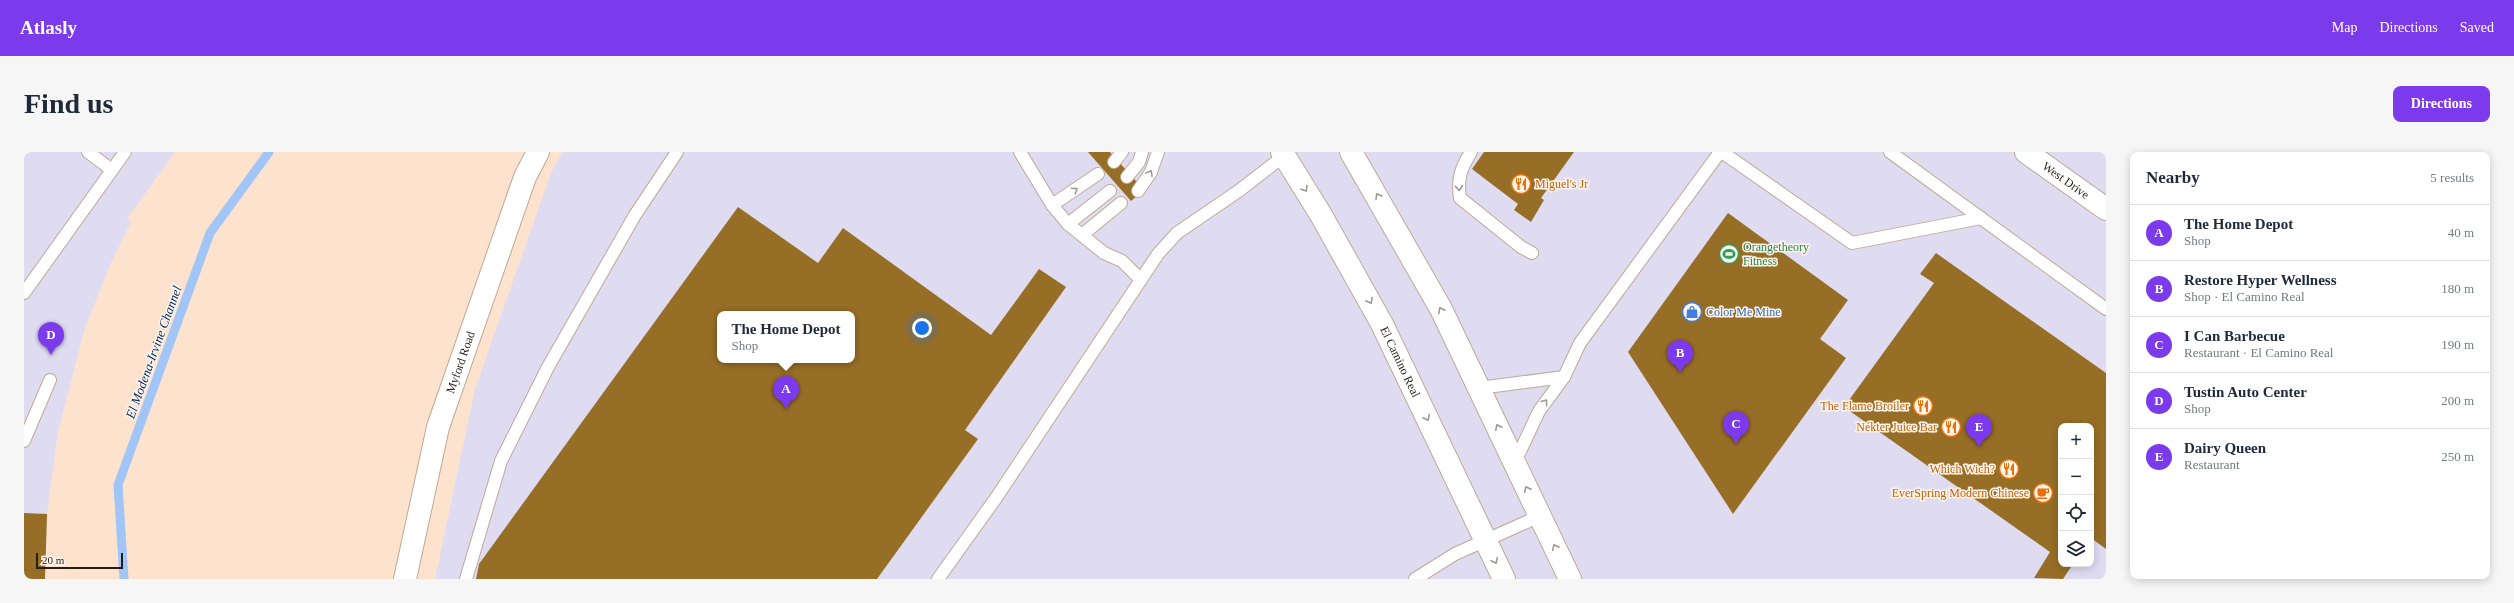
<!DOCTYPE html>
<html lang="en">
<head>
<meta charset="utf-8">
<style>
	body { margin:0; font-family:"Times New Roman",serif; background:#f6f6f7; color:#1f2937 }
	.controls { position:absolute; right:12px; bottom:12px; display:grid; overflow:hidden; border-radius:8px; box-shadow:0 2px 10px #0003 }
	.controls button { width:36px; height:36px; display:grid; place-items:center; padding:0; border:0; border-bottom:1px solid #e0e1e3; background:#fff; color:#1f2937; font:20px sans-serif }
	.scale { position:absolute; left:12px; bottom:10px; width:87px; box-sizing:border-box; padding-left:4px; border:2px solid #261d15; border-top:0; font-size:11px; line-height:14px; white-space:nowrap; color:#261d15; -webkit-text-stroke:3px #fef4eb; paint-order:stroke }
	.you { position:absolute; left:898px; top:176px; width:14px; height:14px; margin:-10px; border:3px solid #fff; border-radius:50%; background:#1a73e8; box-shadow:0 0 0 6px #1a73e833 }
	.badge { display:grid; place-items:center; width:26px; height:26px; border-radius:50%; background:#7c3aed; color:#fff; font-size:13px; font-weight:700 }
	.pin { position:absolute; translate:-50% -33px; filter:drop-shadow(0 1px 2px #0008) }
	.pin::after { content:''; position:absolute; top:21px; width:14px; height:12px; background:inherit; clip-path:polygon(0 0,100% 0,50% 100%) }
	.popup { position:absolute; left:693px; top:159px; width:138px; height:52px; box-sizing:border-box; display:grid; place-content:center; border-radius:8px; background:#fff; filter:drop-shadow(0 1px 3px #0005); font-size:13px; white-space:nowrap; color:#747a83 }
	.popup b { font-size:15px; color:#1f2937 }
	.popup::after { content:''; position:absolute; left:50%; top:100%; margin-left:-8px; border:8px solid transparent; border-top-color:#fff }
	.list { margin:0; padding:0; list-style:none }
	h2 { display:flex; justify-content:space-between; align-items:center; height:52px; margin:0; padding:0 16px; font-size:17px }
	h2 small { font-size:13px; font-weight:400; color:#747a83 }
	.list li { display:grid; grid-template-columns:26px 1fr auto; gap:12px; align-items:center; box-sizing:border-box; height:56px; padding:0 16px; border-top:1px solid #e0e1e3 }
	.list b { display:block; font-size:15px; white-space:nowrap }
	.list p { margin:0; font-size:13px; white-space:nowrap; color:#747a83 }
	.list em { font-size:13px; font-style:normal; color:#747a83 }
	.icon { flex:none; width:22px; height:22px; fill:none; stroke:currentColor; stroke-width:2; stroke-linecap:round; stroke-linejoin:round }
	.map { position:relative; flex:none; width:2082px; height:427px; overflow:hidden; border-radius:8px }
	header { display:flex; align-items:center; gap:24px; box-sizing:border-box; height:56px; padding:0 20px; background:#7c3aed; color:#fff }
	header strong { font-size:19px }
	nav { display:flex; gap:22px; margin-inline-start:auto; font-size:14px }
	.intro { display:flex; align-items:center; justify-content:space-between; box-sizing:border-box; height:96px; padding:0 24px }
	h1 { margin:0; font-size:28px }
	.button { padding:10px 18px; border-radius:8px; background:#7c3aed; color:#fff; font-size:14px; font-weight:700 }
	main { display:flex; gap:24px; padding:0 24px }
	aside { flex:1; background:#fff; border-radius:8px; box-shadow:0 2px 10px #0003 }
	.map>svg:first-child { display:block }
	.commercial { fill:#dfdcf2; fill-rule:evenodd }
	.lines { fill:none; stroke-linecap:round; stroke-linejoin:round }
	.stream { stroke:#a1c5f7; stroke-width:9 }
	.building { fill:#976e26; fill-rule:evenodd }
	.lane-casing { stroke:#c0a894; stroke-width:14 }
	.street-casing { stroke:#c0a894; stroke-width:24 }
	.secondary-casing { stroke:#c0a894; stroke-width:24 }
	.lane { stroke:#fff; stroke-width:12 }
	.street { stroke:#fff; stroke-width:22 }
	.secondary { stroke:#fff; stroke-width:22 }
	.oneway { stroke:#9d9996 }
	.labels { text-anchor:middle; stroke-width:3; stroke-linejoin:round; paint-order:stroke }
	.street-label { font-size:12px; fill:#261d15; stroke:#fef4eb }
	.food-label { font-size:12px; fill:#c56008; stroke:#fef4eb; text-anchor:end }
	.leisure-label { font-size:12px; fill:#27864d; stroke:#fef4eb; text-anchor:start }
	.shop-label { font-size:12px; fill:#366cbe; stroke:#fef4eb; text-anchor:start }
	.water-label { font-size:13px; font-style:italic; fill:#012c62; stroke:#fef4eb }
</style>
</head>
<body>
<header>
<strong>Atlasly</strong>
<nav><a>Map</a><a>Directions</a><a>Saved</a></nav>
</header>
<div class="intro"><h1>Find us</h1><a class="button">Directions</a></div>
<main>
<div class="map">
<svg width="2082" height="427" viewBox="0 0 2082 427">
	<rect width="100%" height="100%" fill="#fde3ce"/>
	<g class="commercial">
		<path d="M0,0H151L103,67L107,70L86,113L60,179L34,280L23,362L21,427H0Z"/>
		<path d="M538,0H2082V427H411L451,237L527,21ZM696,162H828V208H696ZM2037,274H2067V412H2037Z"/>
	</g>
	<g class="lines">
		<path class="stream" d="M100,427L94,333L186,81L245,0"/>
	</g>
	<g class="building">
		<path d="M1064,0H1086L1120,38L1107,49Z"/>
		<path d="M1460,0H1550L1517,46L1520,48L1507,70L1490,58L1494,52L1448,17Z"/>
		<path d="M714,55L794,111L819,76L967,183L1015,117L1042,135L941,278L954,287L853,427H452L455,412ZM696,162H828V208H696Z"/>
		<path d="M1704,61L1824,148L1796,187L1822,206L1709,362L1604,200Z"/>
		<path d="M1912,101L2082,221V397L2067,386V274H2037V412H2049L2039,427L2010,426L2026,400L1820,255L1910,131L1896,122Z"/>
		<path d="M0,361L23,362L21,427H0Z"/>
	</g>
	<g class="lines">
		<g class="lane-casing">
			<g id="lane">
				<path d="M64,0L88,18"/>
				<path d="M996,0L1028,53L1044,72L1080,101L1098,109L1116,127"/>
				<path d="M1447,0C1437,16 1433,27 1436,46L1497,95L1508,101"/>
				<path d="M1698,0L1828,91L1957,66"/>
				<path d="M1866,0L2082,157"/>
				<path d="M1090,10L1098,0"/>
				<path d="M1103,25L1115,10L1118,0"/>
				<path d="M1114,39L1127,20L1134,0"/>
				<path d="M1028,53L1074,22"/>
				<path d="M1044,72L1086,39"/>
				<path d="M1058,83L1097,51"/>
				<path d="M0,141L101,0"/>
				<path d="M1455,236L1540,225"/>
				<path d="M0,289L26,228"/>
				<path d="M1491,310L1515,259L1540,225L1556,191L1696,0"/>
				<path d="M442,427L477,309L524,215L611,63L653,0"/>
				<path d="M914,427L972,346L1134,102L1153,81L1216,38L1261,3"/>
				<path d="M1391,427L1431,402L1516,364"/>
			</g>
		</g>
		<g class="street-casing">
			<g id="street">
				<path id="s1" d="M2002,0L2082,57"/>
				<path id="s2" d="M381,427L414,275L501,25L514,0"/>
			</g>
		</g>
		<g class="secondary-casing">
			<g id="secondary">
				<path id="s3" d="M1258,0L1297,63L1358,172L1480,427"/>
				<path d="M1327,0L1417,157L1546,427"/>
			</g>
		</g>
		<use href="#lane" class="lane"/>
		<use href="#street" class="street"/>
		<use href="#secondary" class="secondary"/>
	</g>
	<defs><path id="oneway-chevron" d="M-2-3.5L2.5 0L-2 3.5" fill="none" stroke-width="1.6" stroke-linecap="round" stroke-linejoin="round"/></defs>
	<g class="oneway">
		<use href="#oneway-chevron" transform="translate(1126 21) rotate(-60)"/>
		<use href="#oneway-chevron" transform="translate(1435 36) rotate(86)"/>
		<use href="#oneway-chevron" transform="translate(1281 37) rotate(58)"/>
		<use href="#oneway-chevron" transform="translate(1051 38) rotate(-34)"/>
		<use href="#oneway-chevron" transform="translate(1354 44) rotate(-120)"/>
		<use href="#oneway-chevron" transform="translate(1346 149) rotate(61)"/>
		<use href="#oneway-chevron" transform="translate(1417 158) rotate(-117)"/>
		<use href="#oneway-chevron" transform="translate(1521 250) rotate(-54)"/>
		<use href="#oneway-chevron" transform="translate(1403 266) rotate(64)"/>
		<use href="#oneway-chevron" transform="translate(1474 275) rotate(-116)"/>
		<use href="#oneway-chevron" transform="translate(1503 337) rotate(-115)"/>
		<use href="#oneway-chevron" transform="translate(1531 395) rotate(-116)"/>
		<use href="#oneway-chevron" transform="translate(1471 409) rotate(64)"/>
	</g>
	<defs>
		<g id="restaurant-ring" transform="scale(1)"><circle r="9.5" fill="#fef4eb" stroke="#e8710a" stroke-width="1.5"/><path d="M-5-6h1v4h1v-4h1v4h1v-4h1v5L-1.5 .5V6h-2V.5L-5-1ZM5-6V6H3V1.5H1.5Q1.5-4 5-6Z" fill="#e8710a"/></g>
		<g id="stadium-ring" transform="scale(1)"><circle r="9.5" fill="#fef4eb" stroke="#2e9e5b" stroke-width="1.5"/><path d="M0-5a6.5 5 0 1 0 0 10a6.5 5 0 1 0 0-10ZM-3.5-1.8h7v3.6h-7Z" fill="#2e9e5b"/></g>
		<g id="shop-ring" transform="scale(1)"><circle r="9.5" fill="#fef4eb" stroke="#3f7fe0" stroke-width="1.5"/><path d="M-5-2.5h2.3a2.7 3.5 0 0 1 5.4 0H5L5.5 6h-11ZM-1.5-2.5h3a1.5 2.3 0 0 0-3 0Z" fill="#3f7fe0"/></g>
		<g id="cafe-ring" transform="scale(1)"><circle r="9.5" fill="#fef4eb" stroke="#e8710a" stroke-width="1.5"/><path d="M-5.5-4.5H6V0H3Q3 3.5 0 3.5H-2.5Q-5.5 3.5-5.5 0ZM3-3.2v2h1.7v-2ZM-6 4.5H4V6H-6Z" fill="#e8710a"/></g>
	</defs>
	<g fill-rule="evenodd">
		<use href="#restaurant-ring" x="1497" y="32"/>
		<use href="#stadium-ring" x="1705" y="102"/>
		<use href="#shop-ring" x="1668" y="160"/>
		<use href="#restaurant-ring" x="1899" y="254"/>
		<use href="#restaurant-ring" x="1927" y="275"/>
		<use href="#restaurant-ring" x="1985" y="317"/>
		<use href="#cafe-ring" x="2019" y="341"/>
	</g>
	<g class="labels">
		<g class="street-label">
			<text dy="4" stroke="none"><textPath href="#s1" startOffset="49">West Drive</textPath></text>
			<text dy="4" stroke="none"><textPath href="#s2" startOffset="224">Myford Road</textPath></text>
			<text dy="4" stroke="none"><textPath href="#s3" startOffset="241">El Camino Real</textPath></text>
		</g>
		<g class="food-label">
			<text x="1511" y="36" text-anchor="start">Miguel's Jr</text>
			<text x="1885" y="258">The Flame Broiler</text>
			<text x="1913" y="279">Nékter Juice Bar</text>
			<text x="1971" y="321">Which Wich?</text>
			<text x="2005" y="345">EverSpring Modern Chinese</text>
		</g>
		<g class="leisure-label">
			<text x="1719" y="99">Orangetheory<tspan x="1719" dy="14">Fitness</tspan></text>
		</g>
		<g class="shop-label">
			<text x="1682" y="164">Color Me Mine</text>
		</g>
		<g class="water-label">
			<text transform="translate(129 200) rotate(-70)" y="5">El Modena-Irvine Channel</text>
		</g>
	</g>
</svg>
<div class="controls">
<button>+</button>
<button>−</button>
<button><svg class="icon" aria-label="locate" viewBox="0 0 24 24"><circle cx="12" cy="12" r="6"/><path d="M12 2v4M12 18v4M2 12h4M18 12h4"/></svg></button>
<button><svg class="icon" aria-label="layers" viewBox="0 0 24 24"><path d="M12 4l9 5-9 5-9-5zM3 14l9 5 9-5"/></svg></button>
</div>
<div class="scale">20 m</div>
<div class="you"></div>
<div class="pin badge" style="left:762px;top:257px">A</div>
<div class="popup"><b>The Home Depot</b>Shop</div>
<div class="pin badge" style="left:1656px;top:221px">B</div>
<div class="pin badge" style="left:1712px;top:292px">C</div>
<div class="pin badge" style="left:27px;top:203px">D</div>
<div class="pin badge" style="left:1955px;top:295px">E</div>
</div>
<aside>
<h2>Nearby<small>5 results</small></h2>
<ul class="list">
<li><span class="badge">A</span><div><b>The Home Depot</b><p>Shop</p></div><em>40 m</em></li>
<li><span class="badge">B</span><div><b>Restore Hyper Wellness</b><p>Shop · El Camino Real</p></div><em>180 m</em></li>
<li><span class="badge">C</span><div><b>I Can Barbecue</b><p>Restaurant · El Camino Real</p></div><em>190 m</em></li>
<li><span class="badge">D</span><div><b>Tustin Auto Center</b><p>Shop</p></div><em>200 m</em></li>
<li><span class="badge">E</span><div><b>Dairy Queen</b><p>Restaurant</p></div><em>250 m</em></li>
</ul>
</aside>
</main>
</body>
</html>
